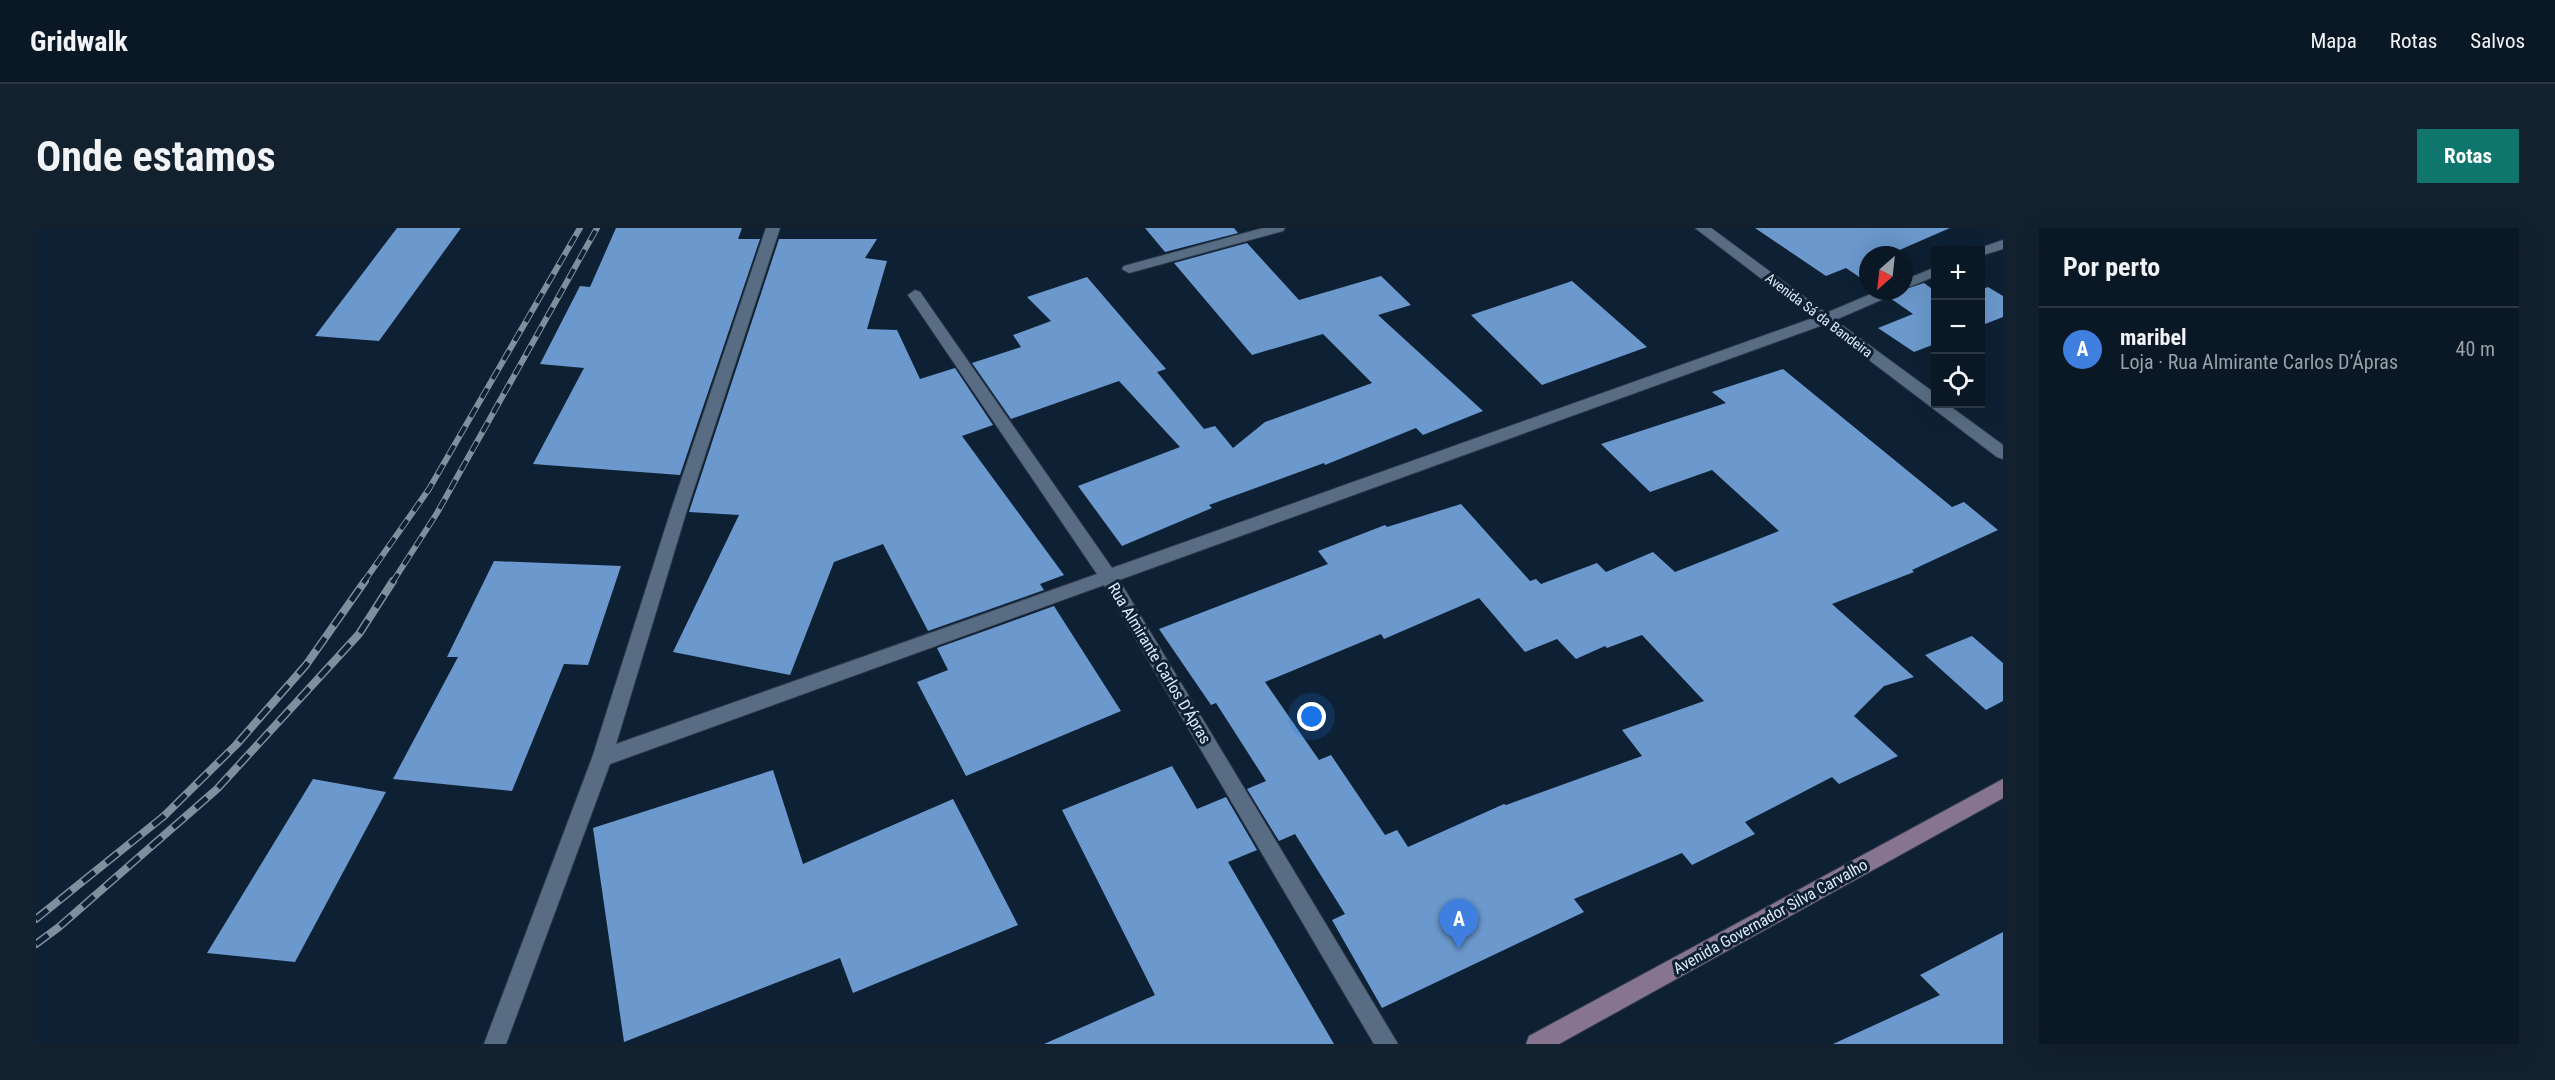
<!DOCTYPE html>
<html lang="pt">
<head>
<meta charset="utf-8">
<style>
	body { margin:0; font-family:"Roboto Condensed",sans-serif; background:#13212e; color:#f1f3f6 }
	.controls { position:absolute; right:18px; top:18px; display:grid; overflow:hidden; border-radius:0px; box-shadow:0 6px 24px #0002 }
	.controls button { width:54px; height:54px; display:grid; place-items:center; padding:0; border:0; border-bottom:2px solid #2a3743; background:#0a1826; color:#f1f3f6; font:30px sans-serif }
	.compass { position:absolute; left:1823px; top:18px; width:54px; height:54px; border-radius:50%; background:#0a1826; box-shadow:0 6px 24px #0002; rotate:207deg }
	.you { position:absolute; left:1276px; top:489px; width:21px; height:21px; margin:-15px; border:4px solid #fff; border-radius:50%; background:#1a73e8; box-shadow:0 0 0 9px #1a73e833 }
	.badge { display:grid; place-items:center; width:39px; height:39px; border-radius:50%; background:#0f766e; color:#fff; font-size:20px; font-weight:700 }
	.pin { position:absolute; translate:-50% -50px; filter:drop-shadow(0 2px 3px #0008) }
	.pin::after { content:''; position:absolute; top:32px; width:21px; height:18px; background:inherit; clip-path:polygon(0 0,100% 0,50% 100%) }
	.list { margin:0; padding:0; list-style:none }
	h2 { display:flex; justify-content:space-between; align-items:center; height:78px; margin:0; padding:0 24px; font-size:26px }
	h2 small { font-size:20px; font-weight:400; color:#99a0a7 }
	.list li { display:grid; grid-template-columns:39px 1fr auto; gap:18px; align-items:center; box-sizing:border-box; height:84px; padding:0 24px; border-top:2px solid #2a3743 }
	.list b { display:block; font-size:22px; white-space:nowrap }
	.list p { margin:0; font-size:20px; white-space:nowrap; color:#99a0a7 }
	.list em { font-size:20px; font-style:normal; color:#99a0a7 }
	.icon { flex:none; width:33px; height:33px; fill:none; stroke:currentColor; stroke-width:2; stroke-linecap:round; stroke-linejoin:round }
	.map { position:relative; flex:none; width:1967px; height:816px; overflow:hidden; border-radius:0px }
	header { display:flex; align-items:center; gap:36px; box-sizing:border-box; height:84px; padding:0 30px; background:#0a1826; border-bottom:2px solid #2a3743 }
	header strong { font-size:28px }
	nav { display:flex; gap:33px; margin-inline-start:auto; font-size:21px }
	.intro { display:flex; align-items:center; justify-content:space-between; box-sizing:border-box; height:144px; padding:0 36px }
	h1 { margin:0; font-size:42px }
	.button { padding:15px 27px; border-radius:0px; background:#0f766e; color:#fff; font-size:21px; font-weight:700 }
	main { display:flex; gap:36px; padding:0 36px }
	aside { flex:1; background:#0a1826; border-radius:0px; box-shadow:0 6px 24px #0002 }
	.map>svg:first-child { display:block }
	.building { fill:#6b99ce; fill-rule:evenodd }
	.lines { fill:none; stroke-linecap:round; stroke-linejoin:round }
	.street-casing { stroke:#313a4b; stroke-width:2 }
	.secondary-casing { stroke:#313a4b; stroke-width:2 }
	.street { fill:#586d84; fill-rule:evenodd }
	.secondary { fill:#87758f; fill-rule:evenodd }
	.rail-far1-casing { stroke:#808f9e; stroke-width:6 }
	.rail-casing { stroke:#808f9e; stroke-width:8 }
	.rail-far1 { stroke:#0e2033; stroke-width:4; stroke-dasharray:11; stroke-linecap:butt }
	.rail { stroke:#0e2033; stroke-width:5; stroke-dasharray:15; stroke-linecap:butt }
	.labels { text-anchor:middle; stroke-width:6; stroke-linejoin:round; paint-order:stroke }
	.far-street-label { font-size:14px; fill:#deeaf7; stroke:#0e2033 }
	.street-label { font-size:16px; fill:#deeaf7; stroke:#0e2033 }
</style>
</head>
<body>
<header>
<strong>Gridwalk</strong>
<nav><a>Mapa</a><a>Rotas</a><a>Salvos</a></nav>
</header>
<div class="intro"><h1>Onde estamos</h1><a class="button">Rotas</a></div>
<main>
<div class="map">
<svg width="1967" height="816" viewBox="0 0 1967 816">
	<rect width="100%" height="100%" fill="#0e2033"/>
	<g class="building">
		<path d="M361,0H425L343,113L279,108Z"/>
		<path d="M580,0H706L702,11H724L644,247L497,236L548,140L504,136L544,58L554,59Z"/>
		<path d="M1109,0H1198L1202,5L1129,24Z"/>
		<path d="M1719,0H1914L1852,27H1832V55L1810,40L1790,48Z"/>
		<path d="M743,11H841L829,30L851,33L831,101L861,102L884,151L919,140L957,197L926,208L1028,347L1004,356L1008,362L892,403L847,316L798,334L754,447L637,424L703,287L653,284Z"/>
		<path d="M1211,15L1263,72L1345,48L1375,77L1342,87L1447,183L1387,207L1380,200L1289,237L1288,235L1173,277L1176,280L1086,318L1042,258L1144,219L1083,153L975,191L936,135L985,119L977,107L1015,93L991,69L1051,49L1130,141L1121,144L1168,201L1179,198L1197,220L1229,194L1336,155L1287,106L1216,127L1138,35Z"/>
		<path d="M1536,53L1611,119L1506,157L1435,87Z"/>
		<path d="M1888,55L1899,63V116L1878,124L1842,100L1877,86L1854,70L1863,63Z"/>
		<path d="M1952,59L1967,68V89L1944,98V62Z"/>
		<path d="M1747,141L1916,279L1928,274L1962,302L1876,342L1878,344L1796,376L1878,449L1848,458L1818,488L1862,528L1803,556L1796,549L1709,594L1719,606L1656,637L1646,625L1538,671L1548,684L1346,780L1296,692L1309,686L1259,606L1243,613L1211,561L1230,553L1180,475L1175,477L1123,401L1292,336L1282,323L1349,297L1351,299L1425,276L1494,353L1500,351L1505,356L1561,335L1570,344L1617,324L1639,344L1743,303L1676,242L1614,264L1565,216L1690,175L1676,164ZM1443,370L1489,424L1521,411L1540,431L1569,418L1571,420L1606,407L1668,473L1586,502L1606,528L1470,577L1468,576L1372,619L1361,602L1349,607L1295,527L1283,532L1229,454L1345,406L1348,411Z"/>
		<path d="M458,333L585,338L552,437L528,436L476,563L357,551L422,429H411Z"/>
		<path d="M1018,378L1085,483L930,548L881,454L912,442L901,420Z"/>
		<path d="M1936,408L1967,435V473L1950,482L1889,427Z"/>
		<path d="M1136,538L1161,581L1190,569L1221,622L1192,634L1298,816H1008L1119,767L1026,582Z"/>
		<path d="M737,542L767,636L917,571L982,697L817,765L804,730L588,814L557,600Z"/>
		<path d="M277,551L350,564L259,734L171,725Z"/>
		<path d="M1967,704V816H1797L1904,767L1884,747Z"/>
	</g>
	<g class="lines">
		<g class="street-casing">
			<g id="street">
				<path d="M730,0H744L651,282L580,516L1061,346L872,67L879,62L884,64L1076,340L1777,90L1659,0H1675L1790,85L1842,63H1861L1859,66L1799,92L1900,166V176H1911L1967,217V231L1961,229L1787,97L1083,352L1362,816H1338L1068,357L574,536L470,816H448L556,530L635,282Z"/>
				<path d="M1227,0H1249L1247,3L1093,45L1086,41L1088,38Z"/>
				<path d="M1967,12V21L1944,28V22H1938Z"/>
				<path d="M1900,39V48L1868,61V52Z"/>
			</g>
		</g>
		<g class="secondary-casing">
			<path id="secondary" d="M1967,551V570L1523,816H1490L1493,808Z"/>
		</g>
		<use href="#street" class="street"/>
		<use href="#secondary" class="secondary"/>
		<g class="rail-far1-casing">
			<g id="rail-far1">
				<path d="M327,355L393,261L544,0"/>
				<path d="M356,355L401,285L561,0"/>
			</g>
		</g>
		<g class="rail-casing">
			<g id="rail">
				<path d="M0,691L128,588L200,517L270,437L329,353"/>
				<path d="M0,716L23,699L181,561L323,406L357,353"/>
			</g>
		</g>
		<use href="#rail-far1" class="rail-far1"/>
		<use href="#rail" class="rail"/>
	</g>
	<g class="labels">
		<g class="far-street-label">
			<text transform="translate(1783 87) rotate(37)" y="5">Avenida Sá da Bandeira</text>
		</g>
		<g class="street-label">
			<text transform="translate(1124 435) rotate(59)" y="6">Rua Almirante Carlos D’Ápras</text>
			<text transform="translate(1734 688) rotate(-29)" y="6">Avenida Governador Silva Carvalho</text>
		</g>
	</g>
</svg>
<div class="controls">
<button>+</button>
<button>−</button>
<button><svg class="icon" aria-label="locate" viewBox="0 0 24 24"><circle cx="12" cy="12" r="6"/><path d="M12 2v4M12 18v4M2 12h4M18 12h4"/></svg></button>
</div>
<svg class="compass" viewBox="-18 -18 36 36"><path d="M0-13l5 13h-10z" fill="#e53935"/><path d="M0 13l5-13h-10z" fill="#99a0a7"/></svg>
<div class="you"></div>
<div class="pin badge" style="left:1423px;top:721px;background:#3f7fe0">A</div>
</div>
<aside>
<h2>Por perto<small></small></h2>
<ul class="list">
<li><span class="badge" style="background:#3f7fe0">A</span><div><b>maribel</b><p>Loja · Rua Almirante Carlos D’Ápras</p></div><em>40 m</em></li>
</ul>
</aside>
</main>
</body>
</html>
